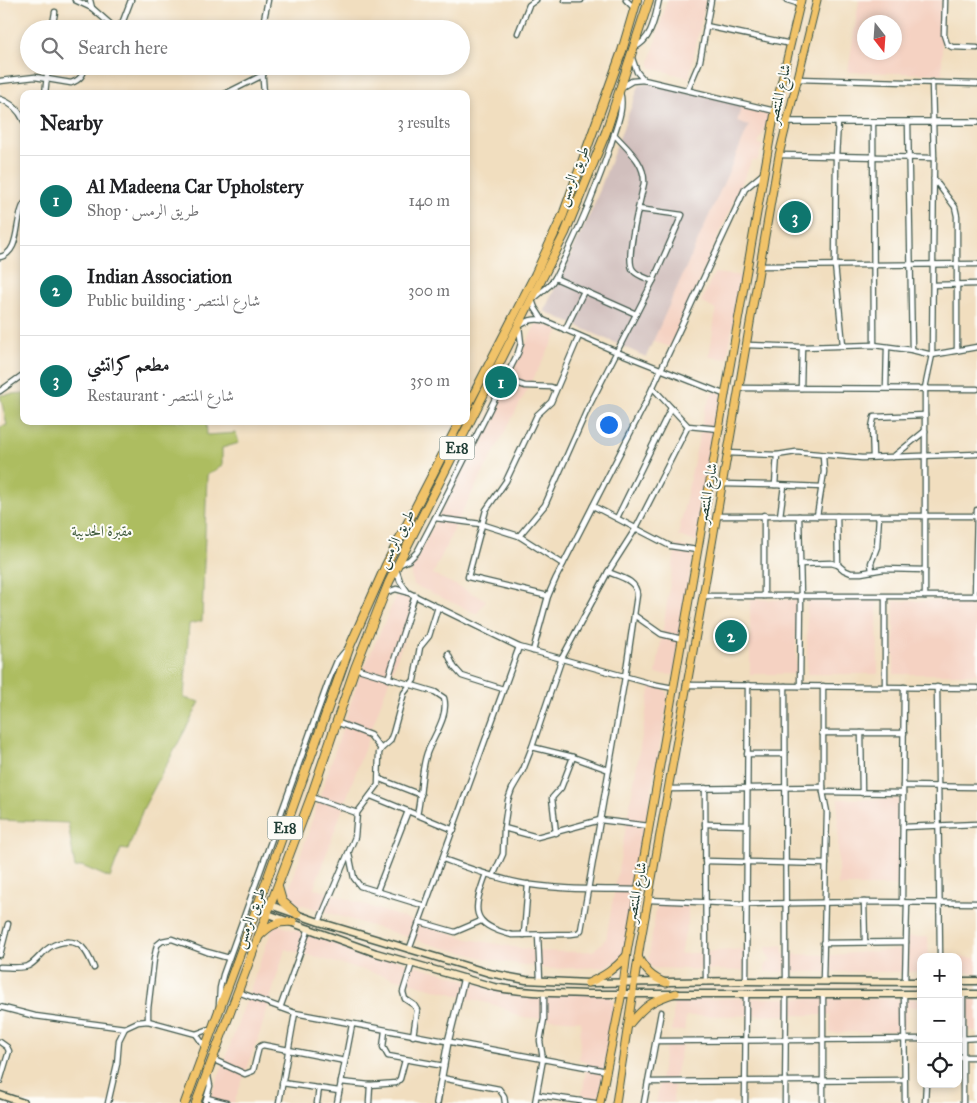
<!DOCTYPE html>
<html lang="en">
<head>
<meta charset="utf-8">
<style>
	body { margin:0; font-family:"IM FELL Great Primer",Amiri,serif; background:#f2f2f2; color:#202124 }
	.controls { position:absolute; right:15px; bottom:15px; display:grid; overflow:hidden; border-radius:10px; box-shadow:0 2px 8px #0003 }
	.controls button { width:45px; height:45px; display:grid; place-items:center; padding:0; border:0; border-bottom:1px solid #e0e0e0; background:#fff; color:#202124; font:25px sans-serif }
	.compass { position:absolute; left:857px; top:15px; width:45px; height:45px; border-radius:50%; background:#fff; box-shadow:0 2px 8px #0003; rotate:163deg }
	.you { position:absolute; left:608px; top:424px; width:18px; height:18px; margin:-12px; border:4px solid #fff; border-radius:50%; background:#1a73e8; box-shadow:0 0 0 8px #1a73e833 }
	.badge { display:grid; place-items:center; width:32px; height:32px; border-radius:50%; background:#0f766e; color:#fff; font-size:16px; font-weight:700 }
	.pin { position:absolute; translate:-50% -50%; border:2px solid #fff; box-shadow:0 1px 5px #0006 }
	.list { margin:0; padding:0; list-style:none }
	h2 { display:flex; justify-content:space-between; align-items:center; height:65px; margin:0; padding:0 20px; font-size:21px }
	h2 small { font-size:16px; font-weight:400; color:#757577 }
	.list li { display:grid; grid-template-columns:32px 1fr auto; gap:15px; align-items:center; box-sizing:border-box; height:90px; padding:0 20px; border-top:1px solid #e0e0e0 }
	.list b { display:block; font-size:19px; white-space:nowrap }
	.list p { margin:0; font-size:16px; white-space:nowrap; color:#757577 }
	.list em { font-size:16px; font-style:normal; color:#757577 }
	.icon { flex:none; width:28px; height:28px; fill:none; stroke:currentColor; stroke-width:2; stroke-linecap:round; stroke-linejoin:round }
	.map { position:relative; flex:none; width:977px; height:1103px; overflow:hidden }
	.search { position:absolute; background:#fff; box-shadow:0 2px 8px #0003; left:20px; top:20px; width:450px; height:55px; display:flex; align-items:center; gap:12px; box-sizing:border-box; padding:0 18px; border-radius:28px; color:#757577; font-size:19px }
	.panel { position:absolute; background:#fff; box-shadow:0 2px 8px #0003; left:20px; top:90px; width:450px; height:335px; border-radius:10px }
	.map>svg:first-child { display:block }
	.built { fill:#f5d2c2; fill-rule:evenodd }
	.industrial { fill:#d1bfbd }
	.green { fill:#adbd60; stroke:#667d4a }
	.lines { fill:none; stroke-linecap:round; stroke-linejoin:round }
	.minor-casing { stroke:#3e5549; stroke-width:7 }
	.tertiary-casing { stroke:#3e5549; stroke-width:8 }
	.secondary-casing { stroke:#3e5549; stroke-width:9 }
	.primary-casing { stroke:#3e5549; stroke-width:9 }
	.trunk-casing { stroke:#3e5549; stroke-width:10 }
	.minor { stroke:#fff; stroke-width:4.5 }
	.tertiary { stroke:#fff; stroke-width:5.5 }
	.secondary { stroke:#f9e7c3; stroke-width:6 }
	.primary { stroke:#f1c369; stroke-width:7 }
	.trunk { stroke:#f1c369; stroke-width:8 }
	.labels { text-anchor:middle; stroke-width:4; stroke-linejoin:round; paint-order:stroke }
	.shield { fill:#fdfcf7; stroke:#62766e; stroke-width:1 }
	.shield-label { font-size:14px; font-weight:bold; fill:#1f3d34 }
	.street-label { font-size:15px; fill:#1f3d34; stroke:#fdfcf7 }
	.park-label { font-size:15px; fill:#425d3f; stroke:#fdfcf7 }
</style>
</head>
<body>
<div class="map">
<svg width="977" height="1103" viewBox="0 0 977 1103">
	<rect width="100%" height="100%" fill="#fdfcf7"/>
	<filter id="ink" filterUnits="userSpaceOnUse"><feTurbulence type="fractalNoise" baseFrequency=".02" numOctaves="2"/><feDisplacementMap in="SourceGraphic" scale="10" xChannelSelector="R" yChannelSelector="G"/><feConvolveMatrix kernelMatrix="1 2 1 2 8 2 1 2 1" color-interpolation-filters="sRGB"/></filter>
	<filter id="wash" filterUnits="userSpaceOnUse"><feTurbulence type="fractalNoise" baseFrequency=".0096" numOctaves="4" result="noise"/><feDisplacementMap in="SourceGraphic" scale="20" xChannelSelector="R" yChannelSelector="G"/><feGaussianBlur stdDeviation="1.12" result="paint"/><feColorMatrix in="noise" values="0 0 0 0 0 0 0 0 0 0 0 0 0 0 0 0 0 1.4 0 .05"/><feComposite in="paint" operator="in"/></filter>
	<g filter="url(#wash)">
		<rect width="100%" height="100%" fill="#f1debf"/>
		<g class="built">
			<path d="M667,0H706L689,78L652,68L650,66V62Z"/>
			<path d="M859,0H942V74L848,72ZM864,22H894V52H864Z"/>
			<path d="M742,104L772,112L758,144L763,145L757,161L752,160L748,169L670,347L653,341L748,127L736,122Z"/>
			<path d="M714,273L742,276L727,359L709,357L716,310L701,302Z"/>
			<path d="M538,320L559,330L461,514L433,574L486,600L477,614L414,585L411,575L413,565Z"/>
			<path d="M715,389L723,394L697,542L678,536L705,409Z"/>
			<path d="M676,545L694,549L674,675L656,674Z"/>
			<path d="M399,590L418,600L314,888L468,939L538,951L577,952L593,951L606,939L651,685L660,687L666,690L668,700L630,911L624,955L614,963L604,967L548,969L492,960L433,945L297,903L291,897L289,890L358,681Z"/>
			<path d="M750,599L796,600V674H750Z"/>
			<path d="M977,600V674H894V601Z"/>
			<path d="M807,601H877L878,674H807Z"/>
			<path d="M838,799H899L898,886H838Z"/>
			<path d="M657,903L688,905V921L680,954L744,949L745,971L652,968L648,963Z"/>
			<path d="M274,924L501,990L609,995L613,1001L615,1009L598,1103H581L587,1062L579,1060L581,1021L520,1017L498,1006L285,949L260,1033L234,1103H209Z"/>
			<path d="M904,937H928L929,957H921V972H765V965L771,961L766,952V947L783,945L784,954L831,955L904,949Z"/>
			<path d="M958,957L977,958V973L958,972Z"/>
			<path d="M733,998L921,999V1007H908L904,1031L830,1033V1015L686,1016L684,1031H672L674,1001Z"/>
			<path d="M958,999H977V1031H969L968,1015H958Z"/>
			<path d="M667,1041L683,1042L674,1081L673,1103H656Z"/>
		</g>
		<path class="industrial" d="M650,82L742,104L737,122L749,126L646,357L544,311L592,210L639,86Z"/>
		<path class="green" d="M24,393V421H206L207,435L236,433L239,443L222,448V466L207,475L202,621L189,624L184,698L200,702L143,809L128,850L121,849L110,878L82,866L75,868L68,823L0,820V427L7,425L0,395Z"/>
	</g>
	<g filter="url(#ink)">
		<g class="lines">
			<g class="minor-casing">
				<g id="minor">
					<path d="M75,0L92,8L116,29"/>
					<path d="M90,0L92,8"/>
					<path d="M565,0H581"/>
					<path d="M626,0L634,8"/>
					<path d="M787,0L800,4"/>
					<path d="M945,0L944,35L947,44L952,47L977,48"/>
					<path d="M706,26L791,44"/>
					<path d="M52,29L55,12"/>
					<path d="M117,29L123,21L131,0"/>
					<path d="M262,29L268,0"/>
					<path d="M518,33L529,5L536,0"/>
					<path d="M633,48C652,41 655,17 659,0"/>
					<path d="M632,58L637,72L644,80"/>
					<path d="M262,66L264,94"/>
					<path d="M797,79L977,84"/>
					<path d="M0,81L35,77L71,83C80,80 84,75 85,66"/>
					<path d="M622,87L632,81L644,80L775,111"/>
					<path d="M688,89L700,61L711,0"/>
					<path d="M45,94L48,66"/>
					<path d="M225,94L263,75"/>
					<path d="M0,99C12,103 19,110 24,121"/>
					<path d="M838,122L836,157L835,265L843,345"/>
					<path d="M873,122L874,345"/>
					<path d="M908,122L912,350"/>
					<path d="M614,134C627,149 645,162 644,183C641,199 624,259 633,270C637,276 647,278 653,281"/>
					<path d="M779,155L934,158"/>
					<path d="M934,179L955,207L957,216V350"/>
					<path d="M0,257C21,252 14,221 24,204"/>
					<path d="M760,266L977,264"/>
					<path d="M555,278L636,314"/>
					<path d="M933,285L977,284"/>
					<path d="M542,319L535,308L532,300L550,285L555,278C577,234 596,190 611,144C616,127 625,109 620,92"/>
					<path d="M565,330L584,291"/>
					<path d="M747,345L802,347L874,345L912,350L932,355L977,347"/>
					<path d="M505,379L525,386L551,387L556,389"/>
					<path d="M653,388L688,426L720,429"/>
					<path d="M739,388L977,389"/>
					<path d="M801,388L802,347"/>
					<path d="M886,388L887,347"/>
					<path d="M0,391L24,374"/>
					<path d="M727,453L777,455L796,452L862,458L977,454"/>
					<path d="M873,457L872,427L874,417L925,415"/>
					<path d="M893,457L925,431"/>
					<path d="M722,484L775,485L822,487"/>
					<path d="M775,485L777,455"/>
					<path d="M593,506L670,546L697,550"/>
					<path d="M764,515V596"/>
					<path d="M717,516H977"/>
					<path d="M780,516L784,486"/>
					<path d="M799,516L801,597L800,686"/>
					<path d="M817,516L824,472L823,455"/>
					<path d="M837,516L838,565"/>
					<path d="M435,518L481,524L519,536L563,564"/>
					<path d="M617,518L671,408"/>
					<path d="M519,536L545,505L587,410L653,281L682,215L638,209"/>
					<path d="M800,564L831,563L838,565L844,570L851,573H861L884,569L925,570"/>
					<path d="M398,565L409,560L417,552L439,510L518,353L521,343L519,326C527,321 533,318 543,320L617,352L726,395"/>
					<path d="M396,569L400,581L407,591"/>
					<path d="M872,571L871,563L877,547L879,516"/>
					<path d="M385,593L396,589L407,592L519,647L652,684L673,688"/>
					<path d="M548,596L468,577L486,510L506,481L537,415L551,402L579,336"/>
					<path d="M703,596H977"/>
					<path d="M925,596V388L932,355L934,158L932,82"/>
					<path d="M975,596L977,510"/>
					<path d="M885,597V686"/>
					<path d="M634,615L661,634L682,639"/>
					<path d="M533,651L548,596L556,578L644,406L745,189L764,173"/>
					<path d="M448,654L454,667L462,676L503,689"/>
					<path d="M355,668L435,692L444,698C449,716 433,737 427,753C420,774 422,794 417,815"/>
					<path d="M388,679L415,595"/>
					<path d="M686,685L977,688"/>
					<path d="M785,686L786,981"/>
					<path d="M823,686V792L827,812L823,981"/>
					<path d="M937,687L940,957"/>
					<path d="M336,722L370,735L381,749"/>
					<path d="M822,733H904"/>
					<path d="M861,733L862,793"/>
					<path d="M532,747L573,757L609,770"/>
					<path d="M747,754H785"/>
					<path d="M380,779L421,795"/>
					<path d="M903,786L977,787"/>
					<path d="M705,788L706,982"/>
					<path d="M668,789L823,787"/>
					<path d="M823,792L903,793"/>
					<path d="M371,796L454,830"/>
					<path d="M311,797L357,813"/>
					<path d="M705,824L747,825"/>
					<path d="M903,827L977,824"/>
					<path d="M504,828L537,837L600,820L649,826"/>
					<path d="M556,833L552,798L561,788L573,757"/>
					<path d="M349,854L354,878L360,886L425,906"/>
					<path d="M443,859C468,868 494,878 520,883C556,890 601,889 638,890"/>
					<path d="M705,861L826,864"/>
					<path d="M486,874C473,910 469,924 512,935L571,934L578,933L581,930L625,677L637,595C637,580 620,577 608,572"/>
					<path d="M493,876L503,854L504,828L508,800L512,789L523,770L532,747L562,658L608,572L636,528L688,426"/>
					<path d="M377,891L408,811"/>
					<path d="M649,900L746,904L864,902L977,903"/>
					<path d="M864,902L865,942"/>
					<path d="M902,903L904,687"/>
					<path d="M319,922L355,837L357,813L378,785L379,753L381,749L390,741L393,733L404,693L414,680L420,647L429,636L438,607"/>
					<path d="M420,922L455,932L481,921"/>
					<path d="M524,935L528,884"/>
					<path d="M538,935L540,980"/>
					<path d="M823,943L906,942"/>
					<path d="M409,950L519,647"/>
					<path d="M0,955L8,924"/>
					<path d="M412,963L403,992L405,999L414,1005L417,1010L413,1036"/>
					<path d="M0,967C9,967 19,969 28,966C35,963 40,955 46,950C55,942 72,938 82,947C88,953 91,961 94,968"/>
					<path d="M746,981L748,685"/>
					<path d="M905,982L907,903"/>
					<path d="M238,992L295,1013L607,1071"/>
					<path d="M904,994L905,1103"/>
					<path d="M963,994V1103"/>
					<path d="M219,1005L220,988L223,975L329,680L337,661L347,649"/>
					<path d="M0,1007L35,1016L125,1028"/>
					<path d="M280,1008L309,928"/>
					<path d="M148,1021V1009L154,959L157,945L162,941L172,939L207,952L229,958"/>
					<path d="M385,1031L383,1047L388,1056L444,1066"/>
					<path d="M196,1034L205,1047"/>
					<path d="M958,1039L977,1038"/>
					<path d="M656,1041L921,1039"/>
					<path d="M0,1042L7,1047L9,1051L0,1081"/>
					<path d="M958,1057H977"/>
					<path d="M212,1059L245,1074L253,1071L259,1047L263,1045L345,1061"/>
					<path d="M442,1078L499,1089L504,1096L505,1103"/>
					<path d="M341,1082L370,1085L396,1083L400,1079L405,1060"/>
					<path d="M648,1082L904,1080"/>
					<path d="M282,1083L339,1091"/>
					<path d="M538,1095L595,1103"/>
					<path d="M207,1098L226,1103"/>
					<path d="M108,1103L117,1064L119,1040L125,1028L138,1022L148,1021L196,1034L212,1028"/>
					<path d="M205,1103L210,1086L208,1076"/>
					<path d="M279,1103L295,1013"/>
					<path d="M317,1103L319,1088"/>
					<path d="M337,1103L352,1025"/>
					<path d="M369,1103L370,1085"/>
					<path d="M535,1103L543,1059L540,1041L544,1019V993"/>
					<path d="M644,1103L661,1012"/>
					<path d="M745,1103L746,993"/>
					<path d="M785,1103L786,994"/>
					<path d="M823,1103V994"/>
					<path d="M925,1103L926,1084"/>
				</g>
			</g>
			<g class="tertiary-casing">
				<g id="tertiary">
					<path d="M786,122H977"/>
					<path d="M437,1103L448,1042L464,978"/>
				</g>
			</g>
			<g class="secondary-casing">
				<g id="secondary">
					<path d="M258,904L265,913L376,953L494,987C525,993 555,993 586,994H921"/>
					<path d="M257,909L262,906L270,905L319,922L489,973L526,980L588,983L746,981L921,982"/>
					<path d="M958,981H977"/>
					<path d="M958,994H977"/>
					<path d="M0,1095L24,1103"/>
				</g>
			</g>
			<g class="primary-casing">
				<g id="primary">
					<path d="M638,957C646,971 651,977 666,983"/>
					<path d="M588,983C604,976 615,969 626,956"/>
					<path d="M628,1026C645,1005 651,1001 676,993"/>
					<path d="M600,1103L622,993L627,953L764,173L777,101L801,0"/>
					<path d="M616,1103L640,945L703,596L779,155L817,0"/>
				</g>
			</g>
			<g class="trunk-casing">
				<g id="trunk">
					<path d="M466,409L535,275L563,215L622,51L637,0"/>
					<path d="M278,887L282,901L297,914"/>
					<path d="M259,936C270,925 277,921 293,922"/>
					<path d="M185,1103L263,891L350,646L386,565L460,421"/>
					<path d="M196,1103L311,797L355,668L389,582L565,233L606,132L649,0"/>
				</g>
			</g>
			<use href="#minor" class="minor"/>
			<use href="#tertiary" class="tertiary"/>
			<use href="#secondary" class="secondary"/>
			<use href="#primary" class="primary"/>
			<use href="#trunk" class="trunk"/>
		</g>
	</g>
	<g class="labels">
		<g class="shield">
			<rect x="439.5" y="436.5" width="35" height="23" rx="4"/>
			<rect x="267.5" y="816.5" width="35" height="23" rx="4"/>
		</g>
		<g class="shield-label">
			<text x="457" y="453">E18</text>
			<text x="285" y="833">E18</text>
		</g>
		<g class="street-label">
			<text transform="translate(779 94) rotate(-77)" y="5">شارع المنتصر</text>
			<text transform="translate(573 176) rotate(-68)" y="5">طريق الرمس</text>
			<text transform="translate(707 493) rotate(-80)" y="5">شارع المنتصر</text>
			<text transform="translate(396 539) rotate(-63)" y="5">طريق الرمس</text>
			<text transform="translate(636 892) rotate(-79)" y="5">شارع المنتصر</text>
			<text transform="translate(250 918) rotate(-70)" y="5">طريق الرمس</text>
		</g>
		<g class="park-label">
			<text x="102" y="536">مقبرة الحديبة</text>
		</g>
	</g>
</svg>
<div class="controls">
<button>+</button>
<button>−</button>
<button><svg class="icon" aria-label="locate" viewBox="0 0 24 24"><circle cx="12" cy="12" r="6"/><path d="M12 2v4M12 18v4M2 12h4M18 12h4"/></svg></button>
</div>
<svg class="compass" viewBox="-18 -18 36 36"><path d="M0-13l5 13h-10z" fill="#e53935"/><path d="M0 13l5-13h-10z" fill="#757577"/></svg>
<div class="you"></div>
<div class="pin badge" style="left:501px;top:382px">1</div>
<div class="pin badge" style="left:731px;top:636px">2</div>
<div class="pin badge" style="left:795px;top:217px">3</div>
<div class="search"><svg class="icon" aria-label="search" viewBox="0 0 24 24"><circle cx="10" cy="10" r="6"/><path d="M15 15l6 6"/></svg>Search here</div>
<section class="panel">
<h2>Nearby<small>3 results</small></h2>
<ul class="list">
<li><span class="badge">1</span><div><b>Al Madeena Car Upholstery</b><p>Shop · طريق الرمس</p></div><em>140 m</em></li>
<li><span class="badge">2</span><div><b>Indian Association</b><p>Public building · شارع المنتصر</p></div><em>300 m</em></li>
<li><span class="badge">3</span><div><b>مطعم كراتشي</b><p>Restaurant · شارع المنتصر</p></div><em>350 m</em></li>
</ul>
</section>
</div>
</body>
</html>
